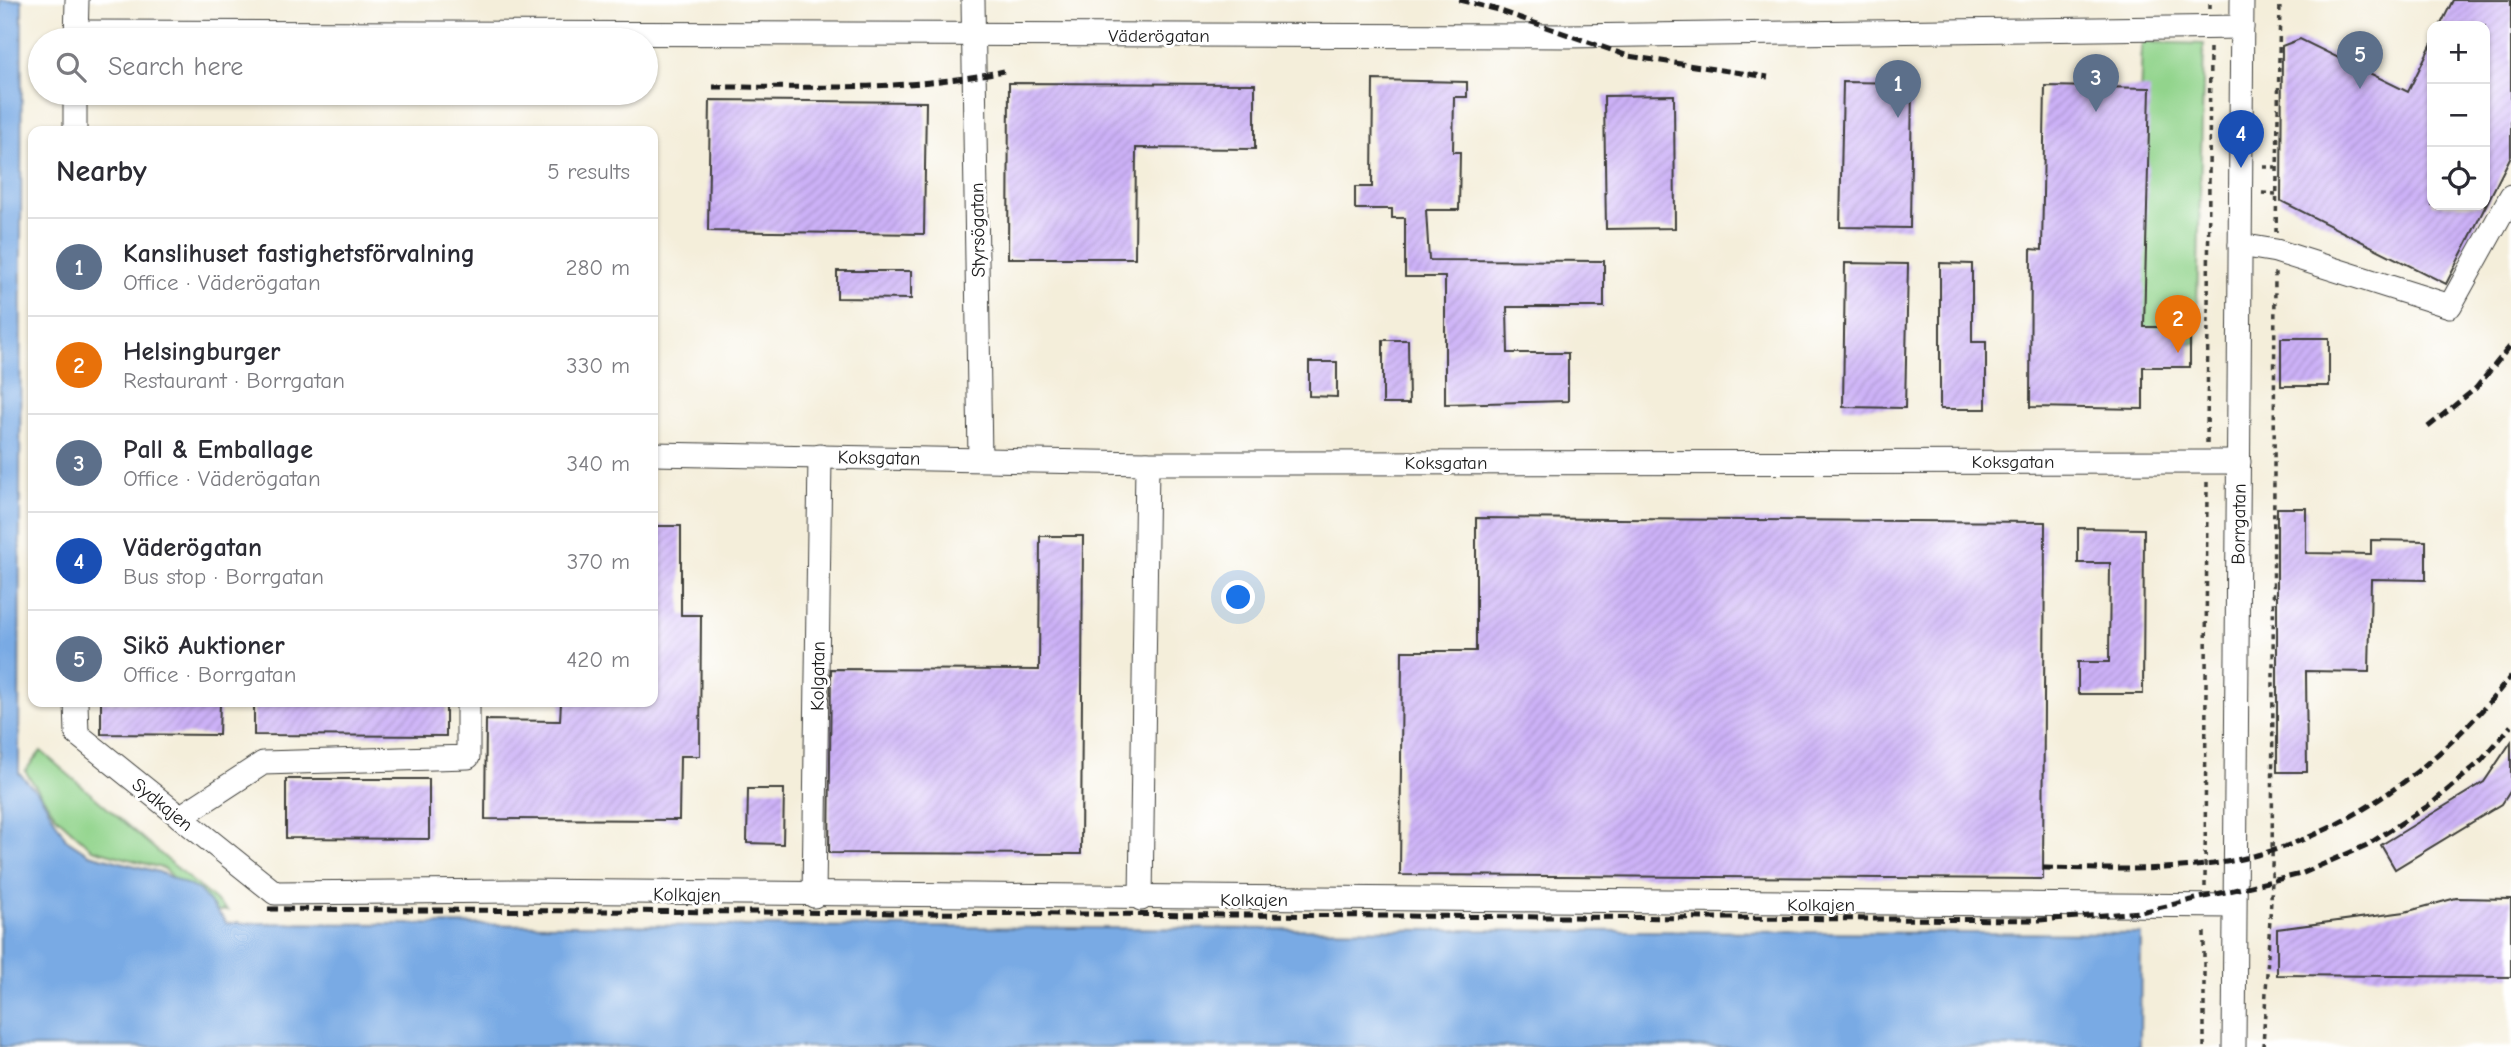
<!DOCTYPE html>
<html lang="en">
<head>
<meta charset="utf-8">
<style>
	body { margin:0; font-family:"Comic Neue",sans-serif; background:#f2f2f3; color:#2b2b33 }
	.controls { position:absolute; right:21px; top:21px; display:grid; overflow:hidden; border-radius:14px; box-shadow:0 2px 5px #0004 }
	.controls button { width:63px; height:63px; display:grid; place-items:center; padding:0; border:0; border-bottom:2px solid #e1e1e2; background:#fff; color:#2b2b33; font:35px sans-serif }
	.you { position:absolute; left:1239px; top:598px; width:24px; height:24px; margin:-18px; border:5px solid #fff; border-radius:50%; background:#1a73e8; box-shadow:0 0 0 10px #1a73e833 }
	.badge { display:grid; place-items:center; width:46px; height:46px; border-radius:50%; background:#2563eb; color:#fff; font-size:23px; font-weight:700 }
	.pin { position:absolute; translate:-50% -58px; filter:drop-shadow(0 2px 4px #0008) }
	.pin::after { content:''; position:absolute; top:37px; width:24px; height:21px; background:inherit; clip-path:polygon(0 0,100% 0,50% 100%) }
	.list { margin:0; padding:0; list-style:none }
	h2 { display:flex; justify-content:space-between; align-items:center; height:91px; margin:0; padding:0 28px; font-size:30px }
	h2 small { font-size:23px; font-weight:400; color:#7c7c81 }
	.list li { display:grid; grid-template-columns:46px 1fr auto; gap:21px; align-items:center; box-sizing:border-box; height:98px; padding:0 28px; border-top:2px solid #e1e1e2 }
	.list b { display:block; font-size:26px; white-space:nowrap }
	.list p { margin:0; font-size:23px; white-space:nowrap; color:#7c7c81 }
	.list em { font-size:23px; font-style:normal; color:#7c7c81 }
	.icon { flex:none; width:38px; height:38px; fill:none; stroke:currentColor; stroke-width:2; stroke-linecap:round; stroke-linejoin:round }
	.map { position:relative; flex:none; width:2511px; height:1047px; overflow:hidden }
	.search { position:absolute; background:#fff; box-shadow:0 2px 5px #0004; left:28px; top:28px; width:630px; height:77px; display:flex; align-items:center; gap:18px; box-sizing:border-box; padding:0 24px; border-radius:38px; color:#7c7c81; font-size:26px }
	.panel { position:absolute; background:#fff; box-shadow:0 2px 5px #0004; left:28px; top:126px; width:630px; height:581px; border-radius:14px }
	.map>svg:first-child { display:block }
	.green { fill:#92d48c; stroke:#577854; stroke-width:2 }
	.water { fill:#79aae4; stroke:#4a6380; stroke-width:2 }
	.building { fill:url(#building-hatch) }
	.lines { fill:none; stroke-linecap:round; stroke-linejoin:round }
	.minor-casing { stroke:#3c3c38; stroke-width:25 }
	.path { stroke:#3c3c38; stroke-width:3.5; stroke-dasharray:5 5; stroke-linecap:butt }
	.minor { stroke:#fff; stroke-width:23 }
	.rail { stroke:#1c1c1c; stroke-width:5; stroke-dasharray:10 5; stroke-linecap:butt }
	.labels { text-anchor:middle; stroke-width:6; stroke-linejoin:round; paint-order:stroke }
	.street-label { font-size:19px; fill:#1c1c1c; stroke:#fff }
</style>
</head>
<body>
<div class="map">
<svg width="2511" height="1047" viewBox="0 0 2511 1047">
	<defs>
		<pattern id="building-hatch" width="6" height="6" patternUnits="userSpaceOnUse" patternTransform="scale(1.75)"><rect width="6" height="6" fill="#ccb1f7"/><path d="M-1 1l2-2M0 6l6-6M5 7l2-2" fill="none" stroke="#af98d3"/></pattern>
	</defs>
	<rect width="100%" height="100%" fill="#fff"/>
	<filter id="ink" filterUnits="userSpaceOnUse"><feTurbulence type="fractalNoise" baseFrequency=".0143" numOctaves="2"/><feDisplacementMap in="SourceGraphic" scale="14" xChannelSelector="R" yChannelSelector="G"/><feConvolveMatrix kernelMatrix="1 2 1 2 8 2 1 2 1" color-interpolation-filters="sRGB"/></filter>
	<filter id="wash" filterUnits="userSpaceOnUse"><feTurbulence type="fractalNoise" baseFrequency=".00686" numOctaves="4" result="noise"/><feDisplacementMap in="SourceGraphic" scale="28" xChannelSelector="R" yChannelSelector="G"/><feGaussianBlur stdDeviation="1.57" result="paint"/><feColorMatrix in="noise" values="0 0 0 0 0 0 0 0 0 0 0 0 0 0 0 0 0 1.4 0 .05"/><feComposite in="paint" operator="in"/></filter>
	<g filter="url(#wash)">
		<rect width="100%" height="100%" fill="#f4eeda"/>
		<g class="green">
			<path d="M2142,42L2204,44L2196,343L2132,344Z"/>
			<path d="M41,751L227,911H203L165,869L92,849L56,816L25,771Z"/>
		</g>
		<path class="water" d="M0,0H22L19,773L41,796L66,839L89,854L159,872L199,890L227,923L2141,934L2140,1047H0Z"/>
		<g id="blocks">
			<g class="building">
				<path d="M2453,0H2511V156L2446,284L2281,201L2282,46L2300,39L2408,92L2432,43V205H2485V26H2440Z"/>
				<path d="M1373,80L1467,82V97H1454L1453,152H1460L1459,210H1426L1429,260L1604,261V307H1507L1508,353H1568V401L1445,404V277H1405V218H1392V209H1355V187H1372Z"/>
				<path d="M1843,82L1912,83L1910,228L1840,227Z"/>
				<path d="M1009,83L1255,84V149L1136,148L1135,258H1008Z"/>
				<path d="M2045,86L2150,88L2144,327H2190V367H2143V409L2030,407L2031,249L2042,250Z"/>
				<path d="M1674,95L1675,228L1606,229L1604,96Z"/>
				<path d="M710,100L926,102L924,234L708,231Z"/>
				<path d="M1845,263L1908,264L1905,408L1843,407Z"/>
				<path d="M1940,263L1972,264V342H1986V409H1940Z"/>
				<path d="M837,271H911V299L837,298Z"/>
				<rect x="2281" y="338" width="48" height="48"/>
				<path d="M1383,340H1408L1409,404H1383Z"/>
				<path d="M1309,362H1337V397L1309,396Z"/>
				<path d="M2277,508H2306V553L2371,554V540L2426,541V580L2371,579L2369,672L2306,671L2307,772H2277Z"/>
				<path d="M1476,518L2045,522L2043,879L1400,875L1402,651H1476Z"/>
				<path d="M653,526H681V615H701L700,756H680L679,820L485,819L486,720L560,721L561,702H653Z"/>
				<path d="M2078,528L2144,529L2143,694H2078V662H2109L2110,563H2078Z"/>
				<path d="M1040,536H1083L1081,854L829,853L831,669L1039,670Z"/>
				<path d="M101,702H220L219,735L101,734Z"/>
				<path d="M254,702H446V736L254,735Z"/>
				<path d="M2511,742V790L2502,804L2395,869L2381,845L2484,782Z"/>
				<path d="M286,779H429V839L286,838Z"/>
				<path d="M748,789H784L783,844L747,843Z"/>
				<path d="M2456,898L2511,899V977L2277,975V929L2405,912Z"/>
			</g>
		</g>
	</g>
	<g filter="url(#ink)">
		<use href="#blocks" fill-opacity="0" stroke="#3c3c38" stroke-width="2"/>
		<g class="lines">
			<g class="minor-casing">
				<g id="minor">
					<path d="M973,0L980,459"/>
					<path d="M76,32L1568,36L2242,27"/>
					<path d="M76,40L77,0"/>
					<path d="M75,131V93"/>
					<path d="M2240,245L2276,251L2450,306L2511,196"/>
					<path d="M653,454L1147,463L2239,462"/>
					<path d="M76,702L77,734L275,893L518,891L2234,906"/>
					<path d="M180,817L263,763L468,757V702"/>
					<path d="M814,896L820,456"/>
					<path d="M1141,899L1147,463"/>
					<path d="M2234,1047L2242,0"/>
				</g>
			</g>
			<g class="path">
				<path d="M2210,9V0"/>
				<path d="M2263,167H2276"/>
				<path d="M2262,193L2276,194"/>
				<path d="M2276,232L2280,0"/>
				<path d="M2207,443L2210,48"/>
				<path d="M2205,887L2207,482"/>
				<path d="M2204,1047V927"/>
				<path d="M2263,1047L2272,881L2275,272"/>
			</g>
			<use href="#minor" class="minor"/>
			<g class="rail">
				<path d="M1459,0L1495,9L1628,56L1768,77"/>
				<path d="M713,87C811,87 907,91 1004,71"/>
				<path d="M2428,427L2476,388L2511,345"/>
				<path d="M2043,868C2100,869 2157,871 2213,864C2334,847 2437,770 2511,676"/>
				<path d="M268,909L2040,920L2141,912L2301,874L2367,845L2431,804L2481,761L2511,726"/>
			</g>
		</g>
	</g>
	<g class="labels">
		<g class="street-label">
			<text x="1159" y="42">Väderögatan</text>
			<text transform="translate(977 230) rotate(-91)" y="7">Styrsögatan</text>
			<text transform="translate(879 457) rotate(1)" y="7">Koksgatan</text>
			<text x="2013" y="468">Koksgatan</text>
			<text x="1446" y="469">Koksgatan</text>
			<text transform="translate(2238 524) rotate(-89)" y="7">Borrgatan</text>
			<text transform="translate(817 676) rotate(-89)" y="7">Kolgatan</text>
			<text transform="translate(163 804) rotate(39)" y="7">Sydkajen</text>
			<text transform="translate(687 894) rotate(1)" y="7">Kolkajen</text>
			<text x="1254" y="906">Kolkajen</text>
			<text x="1821" y="911">Kolkajen</text>
		</g>
	</g>
</svg>
<div class="controls">
<button>+</button>
<button>−</button>
<button><svg class="icon" aria-label="locate" viewBox="0 0 24 24"><circle cx="12" cy="12" r="6"/><path d="M12 2v4M12 18v4M2 12h4M18 12h4"/></svg></button>
</div>
<div class="you"></div>
<div class="pin badge" style="left:1898px;top:118px;background:#5c6f8a">1</div>
<div class="pin badge" style="left:2178px;top:353px;background:#e8710a">2</div>
<div class="pin badge" style="left:2096px;top:112px;background:#5c6f8a">3</div>
<div class="pin badge" style="left:2241px;top:168px;background:#1a4fb4">4</div>
<div class="pin badge" style="left:2360px;top:89px;background:#5c6f8a">5</div>
<div class="search"><svg class="icon" aria-label="search" viewBox="0 0 24 24"><circle cx="10" cy="10" r="6"/><path d="M15 15l6 6"/></svg>Search here</div>
<section class="panel">
<h2>Nearby<small>5 results</small></h2>
<ul class="list">
<li><span class="badge" style="background:#5c6f8a">1</span><div><b>Kanslihuset fastighetsförvalning</b><p>Office · Väderögatan</p></div><em>280 m</em></li>
<li><span class="badge" style="background:#e8710a">2</span><div><b>Helsingburger</b><p>Restaurant · Borrgatan</p></div><em>330 m</em></li>
<li><span class="badge" style="background:#5c6f8a">3</span><div><b>Pall &amp; Emballage</b><p>Office · Väderögatan</p></div><em>340 m</em></li>
<li><span class="badge" style="background:#1a4fb4">4</span><div><b>Väderögatan</b><p>Bus stop · Borrgatan</p></div><em>370 m</em></li>
<li><span class="badge" style="background:#5c6f8a">5</span><div><b>Sikö Auktioner</b><p>Office · Borrgatan</p></div><em>420 m</em></li>
</ul>
</section>
</div>
</body>
</html>
